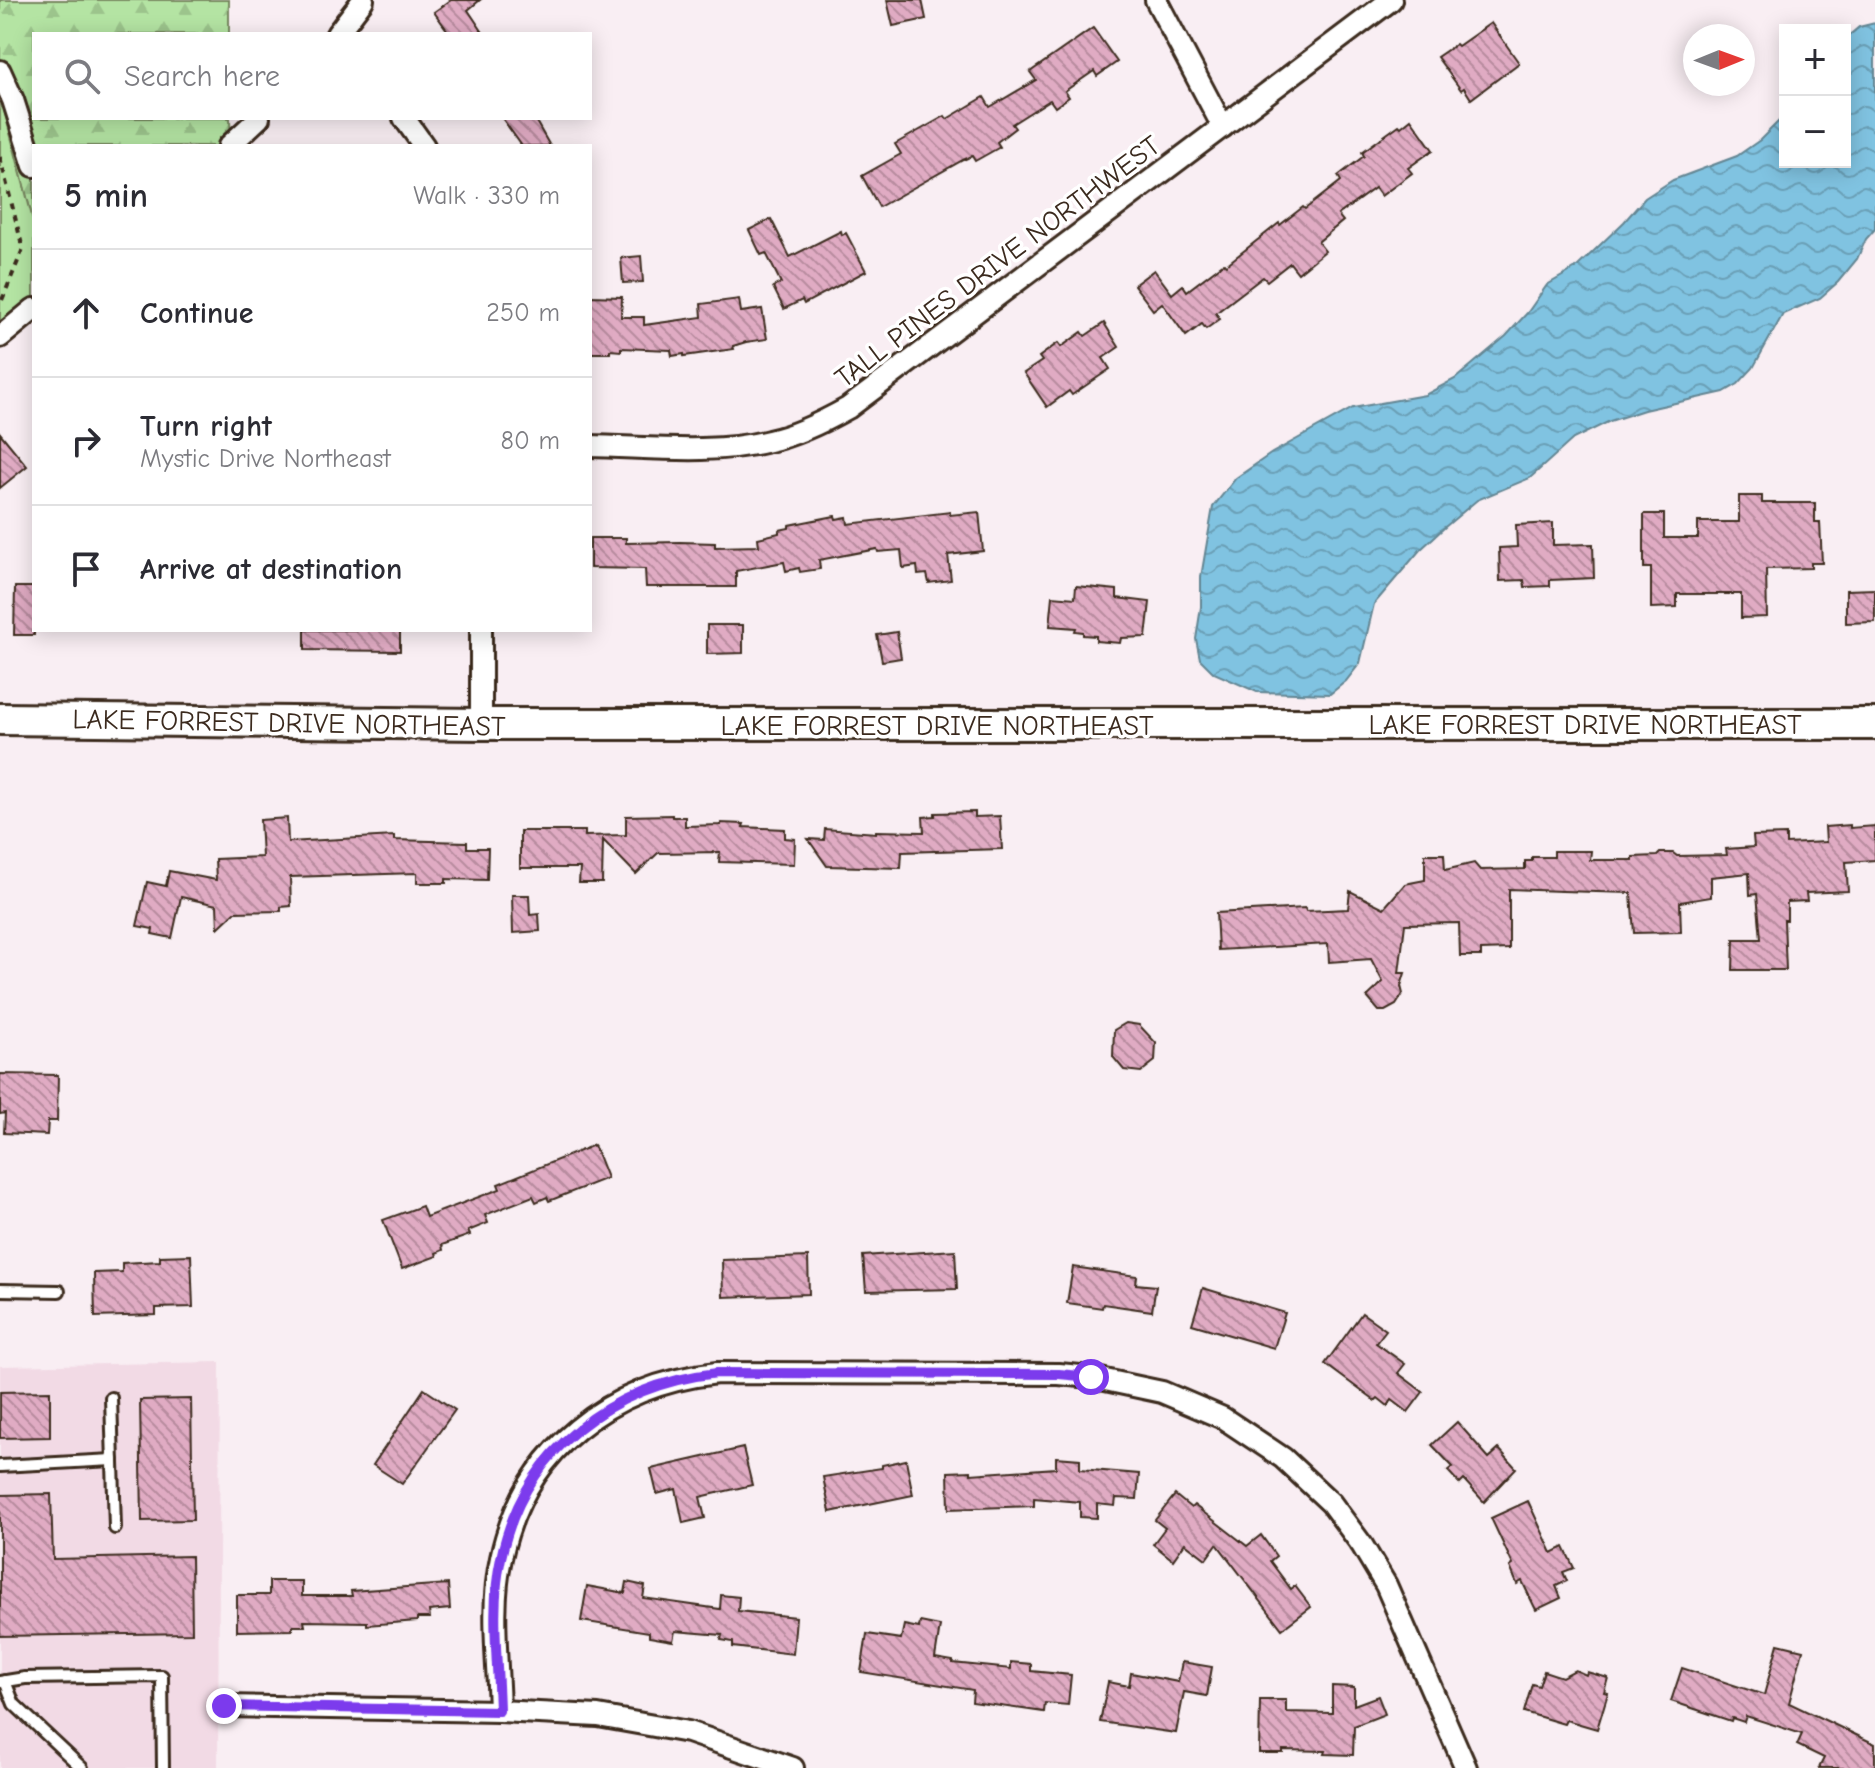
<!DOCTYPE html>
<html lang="en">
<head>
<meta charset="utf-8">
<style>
	body { margin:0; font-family:"Comic Neue",sans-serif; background:#f7f7f7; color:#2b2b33 }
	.controls { position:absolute; right:24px; top:24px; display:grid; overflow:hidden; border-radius:0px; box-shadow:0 4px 20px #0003 }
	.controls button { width:72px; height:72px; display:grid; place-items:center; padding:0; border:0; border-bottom:2px solid #e1e1e2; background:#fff; color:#2b2b33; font:40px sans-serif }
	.compass { position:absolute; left:1683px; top:24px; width:72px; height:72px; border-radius:50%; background:#fff; box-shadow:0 4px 20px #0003; rotate:89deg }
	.stop { position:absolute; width:24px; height:24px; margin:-18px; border:6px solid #7c3aed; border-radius:50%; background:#fff }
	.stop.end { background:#7c3aed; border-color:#fff; box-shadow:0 2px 8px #0008 }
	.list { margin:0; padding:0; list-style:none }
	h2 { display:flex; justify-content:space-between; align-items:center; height:104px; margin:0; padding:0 32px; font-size:34px }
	h2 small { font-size:26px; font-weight:400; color:#7c7c81 }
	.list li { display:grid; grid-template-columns:52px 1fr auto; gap:24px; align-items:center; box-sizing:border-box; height:128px; padding:0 32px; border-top:2px solid #e1e1e2 }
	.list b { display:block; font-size:30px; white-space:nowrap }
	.list p { margin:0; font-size:26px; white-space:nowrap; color:#7c7c81 }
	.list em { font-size:26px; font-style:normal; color:#7c7c81 }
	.icon { flex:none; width:44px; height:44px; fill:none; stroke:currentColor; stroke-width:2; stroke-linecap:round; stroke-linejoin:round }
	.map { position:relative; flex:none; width:1875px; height:1768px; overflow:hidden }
	.search { position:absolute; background:#fff; box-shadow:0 4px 20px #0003; left:32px; top:32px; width:560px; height:88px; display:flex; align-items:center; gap:20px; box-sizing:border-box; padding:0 28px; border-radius:0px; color:#7c7c81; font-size:30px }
	.panel { position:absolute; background:#fff; box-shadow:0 4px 20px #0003; left:32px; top:144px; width:560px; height:488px; border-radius:0px }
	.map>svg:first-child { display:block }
	.built { fill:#f2dae5 }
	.forest { fill:url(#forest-firs); stroke:#788760; stroke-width:2 }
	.park { fill:#b4e4a3; stroke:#788760; stroke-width:2 }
	.water { fill:url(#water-waves); stroke:#648693; stroke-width:2 }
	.building { fill:url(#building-back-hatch); stroke:#3b2a1e; stroke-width:2 }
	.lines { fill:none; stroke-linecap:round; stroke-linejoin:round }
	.lane-casing { stroke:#3b2a1e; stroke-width:16 }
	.street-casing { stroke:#3b2a1e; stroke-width:26 }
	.secondary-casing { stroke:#3b2a1e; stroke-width:36 }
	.path { stroke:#3b2a1e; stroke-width:4; stroke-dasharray:6 6; stroke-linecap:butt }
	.lane { stroke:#fff; stroke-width:10 }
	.street { stroke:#fff; stroke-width:20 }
	.secondary { stroke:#fff; stroke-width:30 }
	.route { stroke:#7c3aed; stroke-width:10 }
	.labels { text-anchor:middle; stroke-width:7; stroke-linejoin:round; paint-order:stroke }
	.street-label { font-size:28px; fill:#3b2a1e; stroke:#fff }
</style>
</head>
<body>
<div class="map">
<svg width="1875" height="1768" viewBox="0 0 1875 1768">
	<defs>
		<pattern id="forest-firs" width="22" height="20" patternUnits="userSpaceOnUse" patternTransform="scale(2)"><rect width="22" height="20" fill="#b4e4a3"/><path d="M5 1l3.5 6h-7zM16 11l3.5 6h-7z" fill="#9cc48c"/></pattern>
		<pattern id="water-waves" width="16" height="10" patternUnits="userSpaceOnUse" patternTransform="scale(2)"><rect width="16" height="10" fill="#80c3e1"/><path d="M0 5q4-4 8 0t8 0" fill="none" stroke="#6a9fb6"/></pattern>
		<pattern id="building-back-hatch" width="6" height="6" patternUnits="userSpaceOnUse" patternTransform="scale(2)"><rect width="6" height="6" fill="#e0abc3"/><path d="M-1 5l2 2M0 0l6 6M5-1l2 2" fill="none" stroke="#b78b9e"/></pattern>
	</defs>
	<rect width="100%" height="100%" fill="#f9eef3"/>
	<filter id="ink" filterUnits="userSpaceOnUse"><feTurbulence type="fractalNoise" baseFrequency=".0125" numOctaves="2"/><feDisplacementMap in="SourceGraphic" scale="16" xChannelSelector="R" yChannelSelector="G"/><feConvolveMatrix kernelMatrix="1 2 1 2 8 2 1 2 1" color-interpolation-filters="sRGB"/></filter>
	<g filter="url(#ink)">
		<path class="built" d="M220,1362L218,1768H0V1366Z"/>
		<path class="forest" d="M0,0H229V34H34V118H230L231,146H34V224L0,95Z"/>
		<path class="park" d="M0,95L34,224V297L0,325Z"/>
		<path class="water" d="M1875,23V229L1866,239L1857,259L1838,282L1820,298L1783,314L1753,368L1738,384L1724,392L1644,410L1610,421L1573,439L1530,478L1477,500L1445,527L1420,550L1374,604L1360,663L1346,681L1330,694L1257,692L1214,673L1200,659L1196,639L1201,607V577L1213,507L1236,478L1272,453L1353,408L1425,395L1455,379L1506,336L1528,312L1547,285L1576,268L1624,222L1645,198L1673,180L1737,156L1760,140L1785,115V162H1845V39L1859,27Z"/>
		<g class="building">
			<path d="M451,0H480L468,10L484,34H450L434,12Z"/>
			<path d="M887,0H922L926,19L893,26Z"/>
			<path d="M1491,23L1519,63L1471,99L1464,88L1461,90L1437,57L1456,44L1458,46Z"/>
			<path d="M1093,28L1117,62L1097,76L1094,71L1065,91L1069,97L1055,107L1050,100L1012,124L1015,128L997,142L1000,147L975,161L972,156L963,160L879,207L862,176L901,154L895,144L945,116L947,119L984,97L990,107L1036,80L1030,72Z"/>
			<path d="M502,118H534L550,146H522Z"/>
			<path d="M1411,119L1433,150L1408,168L1412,173L1381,196L1375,188L1338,215L1343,221L1318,242L1325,251L1298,273L1290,263L1267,281L1263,277L1216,313L1220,319L1206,329L1202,324L1186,336L1162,303L1153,310L1134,285L1154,270L1172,294L1183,285L1187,291L1224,263L1226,265L1279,223L1280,225L1303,207L1305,209L1341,181L1338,176L1364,156L1362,152L1399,125L1401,127Z"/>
			<path d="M771,219L790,257L841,231L842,235L846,233L866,271L804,304L802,300L784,309L773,287L781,283L766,253L761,255L749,230Z"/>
			<path d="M641,256L643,282L623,283L621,258Z"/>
			<path d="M590,296L622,297L621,317H644V325L702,317L701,304L739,299L741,312L762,309L767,339L746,342L733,346L734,349L684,356V354L672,356L671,350L621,348V351L610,350V353H590Z"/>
			<path d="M1104,323L1119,347L1103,358L1110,369L1072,395L1069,391L1047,407L1024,373L1042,361L1039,357L1058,343L1061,347L1082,332L1085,336Z"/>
			<path d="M0,433L27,466L0,488Z"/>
			<path d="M1739,496H1762V503H1815V522H1820L1822,563H1811V568L1766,569L1767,617L1741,618V594H1677V607L1651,608V568H1644V514H1664V538H1698V522H1739Z"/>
			<path d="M950,512V515L979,512L983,551L948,555L951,580L929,583L927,574L918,575L917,566L903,568L901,550L878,552L877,549L819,560L820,569L800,572L799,568L786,571L784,562L736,571V587H646L645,569L590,568V538H626V543L680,542L715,543V547L759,546L758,538L779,533V530L789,528V525L835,516L836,519L847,517L848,524Z"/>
			<path d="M1553,523V545L1593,544L1594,578L1550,580V586L1525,587L1524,580L1500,581L1499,548L1517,547L1516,525Z"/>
			<path d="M1076,586L1117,590V598L1150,602L1146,637L1121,638L1120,643L1096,641V636L1083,635V632L1075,631L1076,628L1050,626L1053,596L1075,598Z"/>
			<path d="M15,587H34V635H14Z"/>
			<path d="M1875,589V622L1846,623V590Z"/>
			<path d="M707,625H743V653L707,654Z"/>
			<path d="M305,630H400V651L305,650Z"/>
			<path d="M897,632L901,658L882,661L877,635Z"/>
			<path d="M975,812V817L1000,816L1002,849L902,852L901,868L827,866L808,839L824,840L825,829L876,833V831L924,832L923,817L935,816V813Z"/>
			<path d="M672,815V817H685V826L721,825V823L744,824L743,827L785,829V838L795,839L794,864L719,862L720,852L658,853L636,874L603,840L602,883H579L580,868H520V831H585V836L626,835V816Z"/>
			<path d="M287,818L288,842L394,836V840L467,842V848H488L487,880L446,879V883H417V873L290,877L291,906L281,907V911L235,912L218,928L217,905L181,897L172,938L152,934L153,929L137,926L147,882L166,886L169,871L216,880L215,859L262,857L260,820Z"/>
			<path d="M1850,825V828L1875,826V860L1846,862L1848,891L1806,893L1807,901L1787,902V920H1784L1786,970H1733L1734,939H1761L1757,894L1750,895L1749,873L1711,877V897L1680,902L1681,932L1634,933L1631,893L1562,891L1509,889V949L1481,950V956H1460L1459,923L1405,924L1399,973H1405L1401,986L1403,994L1396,1005L1385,1011H1379L1367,997L1383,982L1371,959L1329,962L1328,944L1218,950L1216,913L1305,908L1306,911L1348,909L1350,891L1384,908L1405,884L1425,880V854H1444L1445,870L1474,863L1480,870L1525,869V861H1532V857H1554V851H1591L1590,860H1633V857L1657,856L1660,853H1673L1677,856L1727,855L1726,849L1754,847L1753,836L1786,835V844L1826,842L1825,827Z"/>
			<path d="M512,895H529L530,915L539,914L540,931L513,933Z"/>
			<path d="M1126,1023L1139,1025L1156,1043L1155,1061L1141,1072L1124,1070L1113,1057L1114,1030Z"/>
			<path d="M0,1074L58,1075L57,1121H48L47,1135L4,1133L5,1113L0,1114Z"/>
			<path d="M594,1145L607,1178L549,1201L547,1197L536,1202L533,1196L485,1215L488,1223L468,1231L470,1235L442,1245L443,1250L436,1253L437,1256L402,1269L383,1220L422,1206L426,1217L500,1189L498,1184Z"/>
			<path d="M955,1250L957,1289L866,1291L863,1256Z"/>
			<path d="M191,1255L193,1307L156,1308V1315L95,1317L94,1273L122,1272V1263L160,1261V1256Z"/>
			<path d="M808,1257L809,1294L723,1297L722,1260Z"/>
			<path d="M1073,1267L1137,1276L1136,1284L1156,1286L1152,1311L1103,1304L1102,1308L1067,1303Z"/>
			<path d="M1203,1288L1285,1313L1274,1348L1192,1324Z"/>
			<path d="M1362,1313L1386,1330L1376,1343L1405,1364L1398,1373L1423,1392L1408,1412L1392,1400L1388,1406L1378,1398L1375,1401L1325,1364Z"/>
			<path d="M424,1389L455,1410L402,1484L373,1465Z"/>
			<path d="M50,1391V1437L0,1438V1392Z"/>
			<path d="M191,1399L193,1520L142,1521L140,1400Z"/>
			<path d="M1457,1422L1489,1458L1499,1449L1516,1468L1484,1502L1464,1480L1460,1484L1448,1471L1453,1467L1432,1445Z"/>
			<path d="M743,1448L752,1485L700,1497L705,1518L683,1523L676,1489L657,1494L651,1469Z"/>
			<path d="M1056,1457L1080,1459V1469L1139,1474L1137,1499L1116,1498L1115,1506L1097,1504V1518L1080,1517V1502L1034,1498V1506L949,1509L948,1472L971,1471V1474L1056,1468Z"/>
			<path d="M906,1460L913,1495L830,1512L823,1477L882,1468V1465Z"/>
			<path d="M51,1494L53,1559L191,1556L192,1633L0,1636V1495Z"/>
			<path d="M1175,1495L1191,1508L1194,1505L1247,1546L1261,1535L1276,1556L1270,1561L1291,1589L1295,1586L1311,1607L1282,1629L1217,1544L1206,1559L1185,1543L1173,1560L1153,1544L1165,1528L1155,1520Z"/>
			<path d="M1528,1501L1552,1553L1564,1547L1574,1568L1563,1572L1567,1581L1556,1586L1561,1598L1536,1610L1522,1581L1517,1584L1510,1567L1513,1565L1491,1518Z"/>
			<path d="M269,1581H302V1596H352L351,1591L448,1584L450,1609L429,1611L430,1618H417V1621L367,1625V1622L304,1621L305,1626H292V1630L237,1631V1595H269Z"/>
			<path d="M627,1582L645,1586L643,1598L720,1609L721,1595L739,1597L738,1611L796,1617L793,1654L733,1647V1642L721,1640L722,1635L675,1631L673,1641L649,1637V1632L581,1621L587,1586L625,1593Z"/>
			<path d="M920,1622L940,1626L935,1658L953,1661V1663L1011,1669V1662L1031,1664V1671L1071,1675L1068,1705L1045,1703L1044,1712L972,1702L973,1690L861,1672L867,1634L901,1639L904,1625L919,1628Z"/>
			<path d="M1778,1644L1803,1650L1789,1703L1875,1744V1768H1819L1824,1758L1797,1745L1802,1734L1746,1716L1744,1722L1732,1718L1731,1721L1671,1701L1682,1668L1764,1695Z"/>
			<path d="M1182,1662L1212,1667L1207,1696L1184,1692L1176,1733L1100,1722L1108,1682L1129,1686L1131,1673L1178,1682Z"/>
			<path d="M1575,1670L1586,1675L1587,1672L1608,1678L1604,1692L1608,1693L1597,1729L1566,1720L1564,1724L1524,1712L1532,1684L1539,1686L1544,1671L1562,1677Z"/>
			<path d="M1332,1686L1354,1687V1705L1378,1696L1385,1714L1354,1726L1353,1755L1325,1754L1326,1751L1283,1750V1753H1259L1260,1700H1286V1712L1332,1713Z"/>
		</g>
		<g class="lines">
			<g class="lane-casing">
				<g id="lane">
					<path d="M0,1290L59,1291"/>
					<path d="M111,1398L115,1528"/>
					<path d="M0,1466L113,1460"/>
					<path d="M5,1681L14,1704L82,1768"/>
					<path d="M0,1682L25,1678L162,1676L163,1768"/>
				</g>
			</g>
			<g class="street-casing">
				<g id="street">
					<path d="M1156,0L1223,127"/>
					<path d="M337,34L363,0"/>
					<path d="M0,71L13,100L34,166"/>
					<path d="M404,118L424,146"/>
					<path d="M229,146L259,118"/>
					<path d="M0,337L34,309"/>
					<path d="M590,446C648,447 712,455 769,441C797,435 823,422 848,408L1391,0"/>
					<path d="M481,630V724"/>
					<path d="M224,1706L499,1711L598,1716L688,1732L793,1768"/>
					<path d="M499,1711C498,1662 490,1607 501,1558C524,1449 610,1385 717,1373L1059,1374L1091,1377L1162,1392L1223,1418L1283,1458L1331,1503L1362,1545L1386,1585L1466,1768"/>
				</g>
			</g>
			<g class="secondary-casing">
				<path id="secondary" d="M0,719L481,724H1875"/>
			</g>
			<path class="path" d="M0,157L23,249L0,305"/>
			<use href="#lane" class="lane"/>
			<use href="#street" class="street"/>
			<use href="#secondary" class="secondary"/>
		</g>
	</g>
	<g class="lines" filter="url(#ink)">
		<path class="route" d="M224,1706L499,1711C498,1662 490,1607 501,1558C524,1450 611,1385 717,1373L1059,1374L1091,1377"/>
	</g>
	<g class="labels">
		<g class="street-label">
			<text transform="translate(997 261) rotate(-37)" y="10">TALL PINES DRIVE NORTHWEST</text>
			<text transform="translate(289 722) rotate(1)" y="10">LAKE FORREST DRIVE NORTHEAST</text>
			<text x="1585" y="734">LAKE FORREST DRIVE NORTHEAST</text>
			<text x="937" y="735">LAKE FORREST DRIVE NORTHEAST</text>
		</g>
	</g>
</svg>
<div class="controls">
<button>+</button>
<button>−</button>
</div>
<svg class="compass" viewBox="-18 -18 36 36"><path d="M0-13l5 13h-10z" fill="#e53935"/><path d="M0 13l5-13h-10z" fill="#7c7c81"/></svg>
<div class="stop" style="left:1091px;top:1377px"></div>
<div class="stop end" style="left:224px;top:1706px"></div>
<div class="search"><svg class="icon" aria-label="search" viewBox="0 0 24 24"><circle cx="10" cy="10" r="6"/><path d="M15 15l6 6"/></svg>Search here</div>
<section class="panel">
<h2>5 min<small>Walk · 330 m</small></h2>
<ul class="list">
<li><svg class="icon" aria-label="ahead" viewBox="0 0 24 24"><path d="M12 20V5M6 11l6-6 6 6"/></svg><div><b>Continue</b></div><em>250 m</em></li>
<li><svg class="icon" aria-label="right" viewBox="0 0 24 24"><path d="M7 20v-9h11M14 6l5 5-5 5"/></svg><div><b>Turn right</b><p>Mystic Drive Northeast</p></div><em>80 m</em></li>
<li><svg class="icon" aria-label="arrive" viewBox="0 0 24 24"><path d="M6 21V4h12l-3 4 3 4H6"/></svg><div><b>Arrive at destination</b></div></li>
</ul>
</section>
</div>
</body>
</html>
